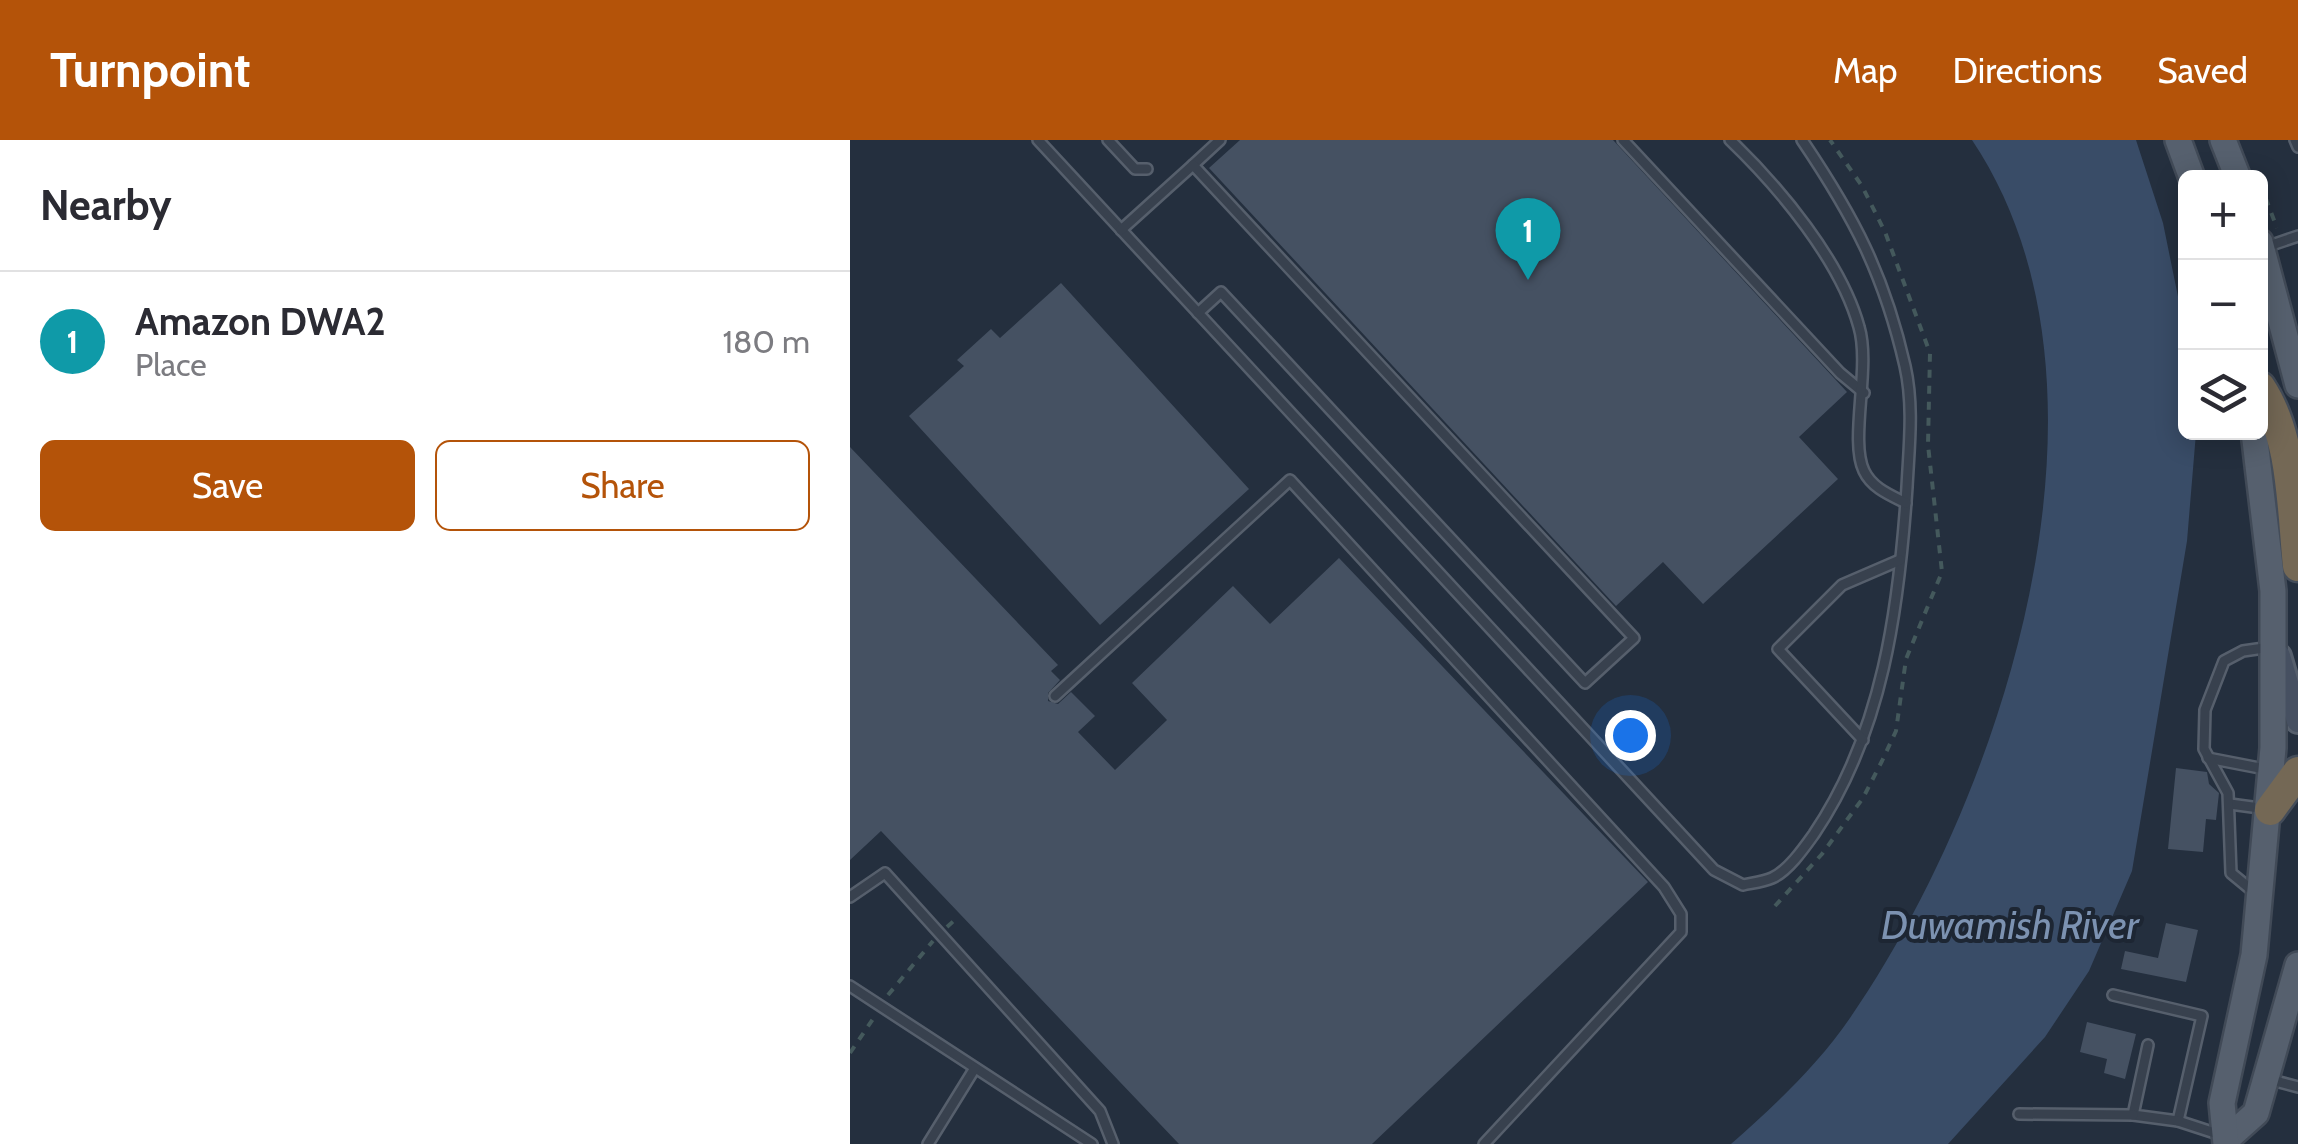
<!DOCTYPE html>
<html lang="en">
<head>
<meta charset="utf-8">
<style>
	body { margin:0; font-family:Cabin,sans-serif; background:#f2f2f3; color:#2b2b33 }
	.controls { position:absolute; right:30px; top:30px; display:grid; overflow:hidden; border-radius:15px; box-shadow:0 5px 25px #0003 }
	.controls button { width:90px; height:90px; display:grid; place-items:center; padding:0; border:0; border-bottom:2px solid #e1e1e2; background:#fff; color:#2b2b33; font:50px sans-serif }
	.you { position:absolute; left:780px; top:595px; width:35px; height:35px; margin:-25px; border:8px solid #fff; border-radius:50%; background:#1a73e8; box-shadow:0 0 0 15px #1a73e833 }
	.badge { display:grid; place-items:center; width:65px; height:65px; border-radius:50%; background:#b45309; color:#fff; font-size:32px; font-weight:700 }
	.pin { position:absolute; translate:-50% -82px; filter:drop-shadow(0 2px 5px #0008) }
	.pin::after { content:''; position:absolute; top:52px; width:35px; height:30px; background:inherit; clip-path:polygon(0 0,100% 0,50% 100%) }
	.list { margin:0; padding:0; list-style:none }
	h2 { display:flex; justify-content:space-between; align-items:center; height:130px; margin:0; padding:0 40px; font-size:42px }
	h2 small { font-size:32px; font-weight:400; color:#7c7c81 }
	.list li { display:grid; grid-template-columns:65px 1fr auto; gap:30px; align-items:center; box-sizing:border-box; height:140px; padding:0 40px; border-top:2px solid #e1e1e2 }
	.list b { display:block; font-size:38px; white-space:nowrap }
	.list p { margin:0; font-size:32px; white-space:nowrap; color:#7c7c81 }
	.list em { font-size:32px; font-style:normal; color:#7c7c81 }
	.actions { display:flex; gap:20px; padding:30px 40px }
	.actions a { flex:1; padding:22px 0; border:2px solid #b45309; border-radius:15px; text-align:center; font-size:35px; color:#b45309 }
	.actions .main { background:#b45309; color:#fff }
	.icon { flex:none; width:55px; height:55px; fill:none; stroke:currentColor; stroke-width:2; stroke-linecap:round; stroke-linejoin:round }
	.map { position:relative; flex:none; width:1448px; height:1004px; overflow:hidden }
	header { display:flex; align-items:center; gap:60px; box-sizing:border-box; height:140px; padding:0 50px; background:#b45309; color:#fff }
	header strong { font-size:48px }
	nav { display:flex; gap:55px; margin-inline-start:auto; font-size:35px }
	main { display:flex }
	aside { flex:1; background:#fff }
	.map>svg:first-child { display:block }
	.water { fill:#394c67 }
	.building { fill:#455162 }
	.lines { fill:none; stroke-linecap:round; stroke-linejoin:round }
	.lane-casing { stroke:#565f6c; stroke-width:14 }
	.secondary-casing { stroke:#565f6c; stroke-width:28 }
	.primary-casing { stroke:#414a57; stroke-width:30 }
	.highway-casing { stroke:#434c59; stroke-width:35 }
	.path { stroke:#44595c; stroke-width:4; stroke-dasharray:8 8; stroke-linecap:butt }
	.lane { stroke:#38414e; stroke-width:9 }
	.secondary { stroke:#465061; stroke-width:22 }
	.primary { stroke:#56606e; stroke-width:25 }
	.highway { stroke:#746855; stroke-width:30 }
	.labels { text-anchor:middle; stroke-width:8; stroke-linejoin:round; paint-order:stroke }
	.water-label { font-size:40px; font-style:italic; fill:#7c92b1; stroke:#1d2633 }
</style>
</head>
<body>
<header>
<strong>Turnpoint</strong>
<nav><a>Map</a><a>Directions</a><a>Saved</a></nav>
</header>
<main>
<aside>
<h2>Nearby<small></small></h2>
<ul class="list">
<li><span class="badge" style="background:#0f9aa8">1</span><div><b>Amazon DWA2</b><p>Place</p></div><em>180 m</em></li>
</ul>
<div class="actions"><a class="main">Save</a><a>Share</a></div>
</aside>
<div class="map">
<svg width="1448" height="1004" viewBox="0 0 1448 1004">
	<rect width="100%" height="100%" fill="#242f3e"/>
	<path class="water" d="M1122,0H1286L1313,83L1335,191L1336,292L1346,293L1337,401L1282,731L1239,831L1195,897L1098,1004H881C925,965 967,926 1000,878C1154,655 1287,246 1122,0Z"/>
	<g class="building">
		<path d="M390,0H763L997,252L949,297L988,339L853,464L813,422L766,466L359,28Z"/>
		<path d="M211,143L399,349L250,485L59,276L114,226L107,220L141,189L150,198Z"/>
		<path d="M0,307L208,525L201,531L210,540L198,553V561L208,564L221,552L245,576L228,592L265,630L317,580L282,543L383,446L420,484L489,418L798,742L522,1004H329L31,691L0,720Z"/>
		<path d="M1326,628L1357,632L1359,644L1369,653L1366,680L1356,679L1353,712L1318,709Z"/>
		<path d="M1316,783L1348,790L1336,842L1271,829L1275,811L1308,818Z"/>
		<path d="M1237,882L1286,894L1275,939L1254,933L1257,919L1230,912Z"/>
	</g>
	<g class="lines">
		<g class="lane-casing">
			<g id="lane">
				<path d="M188,0L864,730L893,745C902,743 913,742 922,738C938,731 954,708 964,694C1033,592 1049,468 1057,347C1059,307 1064,266 1055,226C1034,134 1004,77 952,0"/>
				<path d="M258,0L285,29H297"/>
				<path d="M773,0L990,233L1014,253"/>
				<path d="M880,0C929,47 991,121 1009,187C1021,227 999,300 1014,331C1022,348 1040,355 1056,363"/>
				<path d="M1445,0L1448,7"/>
				<path d="M343,25L370,0"/>
				<path d="M271,90L343,25L784,498L735,543L371,152L348,173"/>
				<path d="M1413,108L1448,96"/>
				<path d="M205,556L440,340L814,747L831,774V792L634,1004"/>
				<path d="M1013,600L928,509L992,445L1050,420"/>
				<path d="M1358,618L1420,630"/>
				<path d="M1380,664L1417,669"/>
				<path d="M1404,752L1381,733L1378,653L1354,609L1355,570L1374,521L1393,511L1421,507"/>
				<path d="M0,757L35,733L250,971L263,1004"/>
				<path d="M0,846L242,1004"/>
				<path d="M1263,855L1352,876L1328,981"/>
				<path d="M1298,905L1283,975L1328,981L1371,995"/>
				<path d="M1418,939L1448,947"/>
				<path d="M1169,974L1283,975"/>
				<path d="M78,1004L125,928"/>
			</g>
		</g>
		<g class="secondary-casing">
			<path id="secondary" d="M1429,516L1448,581"/>
		</g>
		<g class="primary-casing">
			<g id="primary">
				<path d="M1328,0L1342,38"/>
				<path d="M1373,0L1388,38"/>
				<path d="M1410,102L1448,245"/>
				<path d="M1378,998L1406,973L1448,825"/>
				<path d="M1376,1004L1372,963L1404,815L1423,608V451L1404,292"/>
			</g>
		</g>
		<g class="highway-casing">
			<g id="highway">
				<path d="M1410,247C1443,296 1442,368 1448,426"/>
				<path d="M1420,670L1448,632"/>
			</g>
		</g>
		<g class="path">
			<path d="M1410,43L1427,88"/>
			<path d="M925,766L972,714L1013,658L1032,621L1046,591L1056,519L1092,432L1078,305L1080,213L1035,92L1012,46L980,0"/>
			<path d="M97,787L108,777"/>
			<path d="M38,855L83,801"/>
			<path d="M0,913L25,876"/>
		</g>
		<use href="#lane" class="lane"/>
		<use href="#secondary" class="secondary"/>
		<use href="#primary" class="primary"/>
		<use href="#highway" class="highway"/>
	</g>
	<g class="labels">
		<g class="water-label">
			<text x="1160" y="799">Duwamish River</text>
		</g>
	</g>
</svg>
<div class="controls">
<button>+</button>
<button>−</button>
<button><svg class="icon" aria-label="layers" viewBox="0 0 24 24"><path d="M12 4l9 5-9 5-9-5zM3 14l9 5 9-5"/></svg></button>
</div>
<div class="you"></div>
<div class="pin badge" style="left:678px;top:140px;background:#0f9aa8">1</div>
</div>
</main>
</body>
</html>
